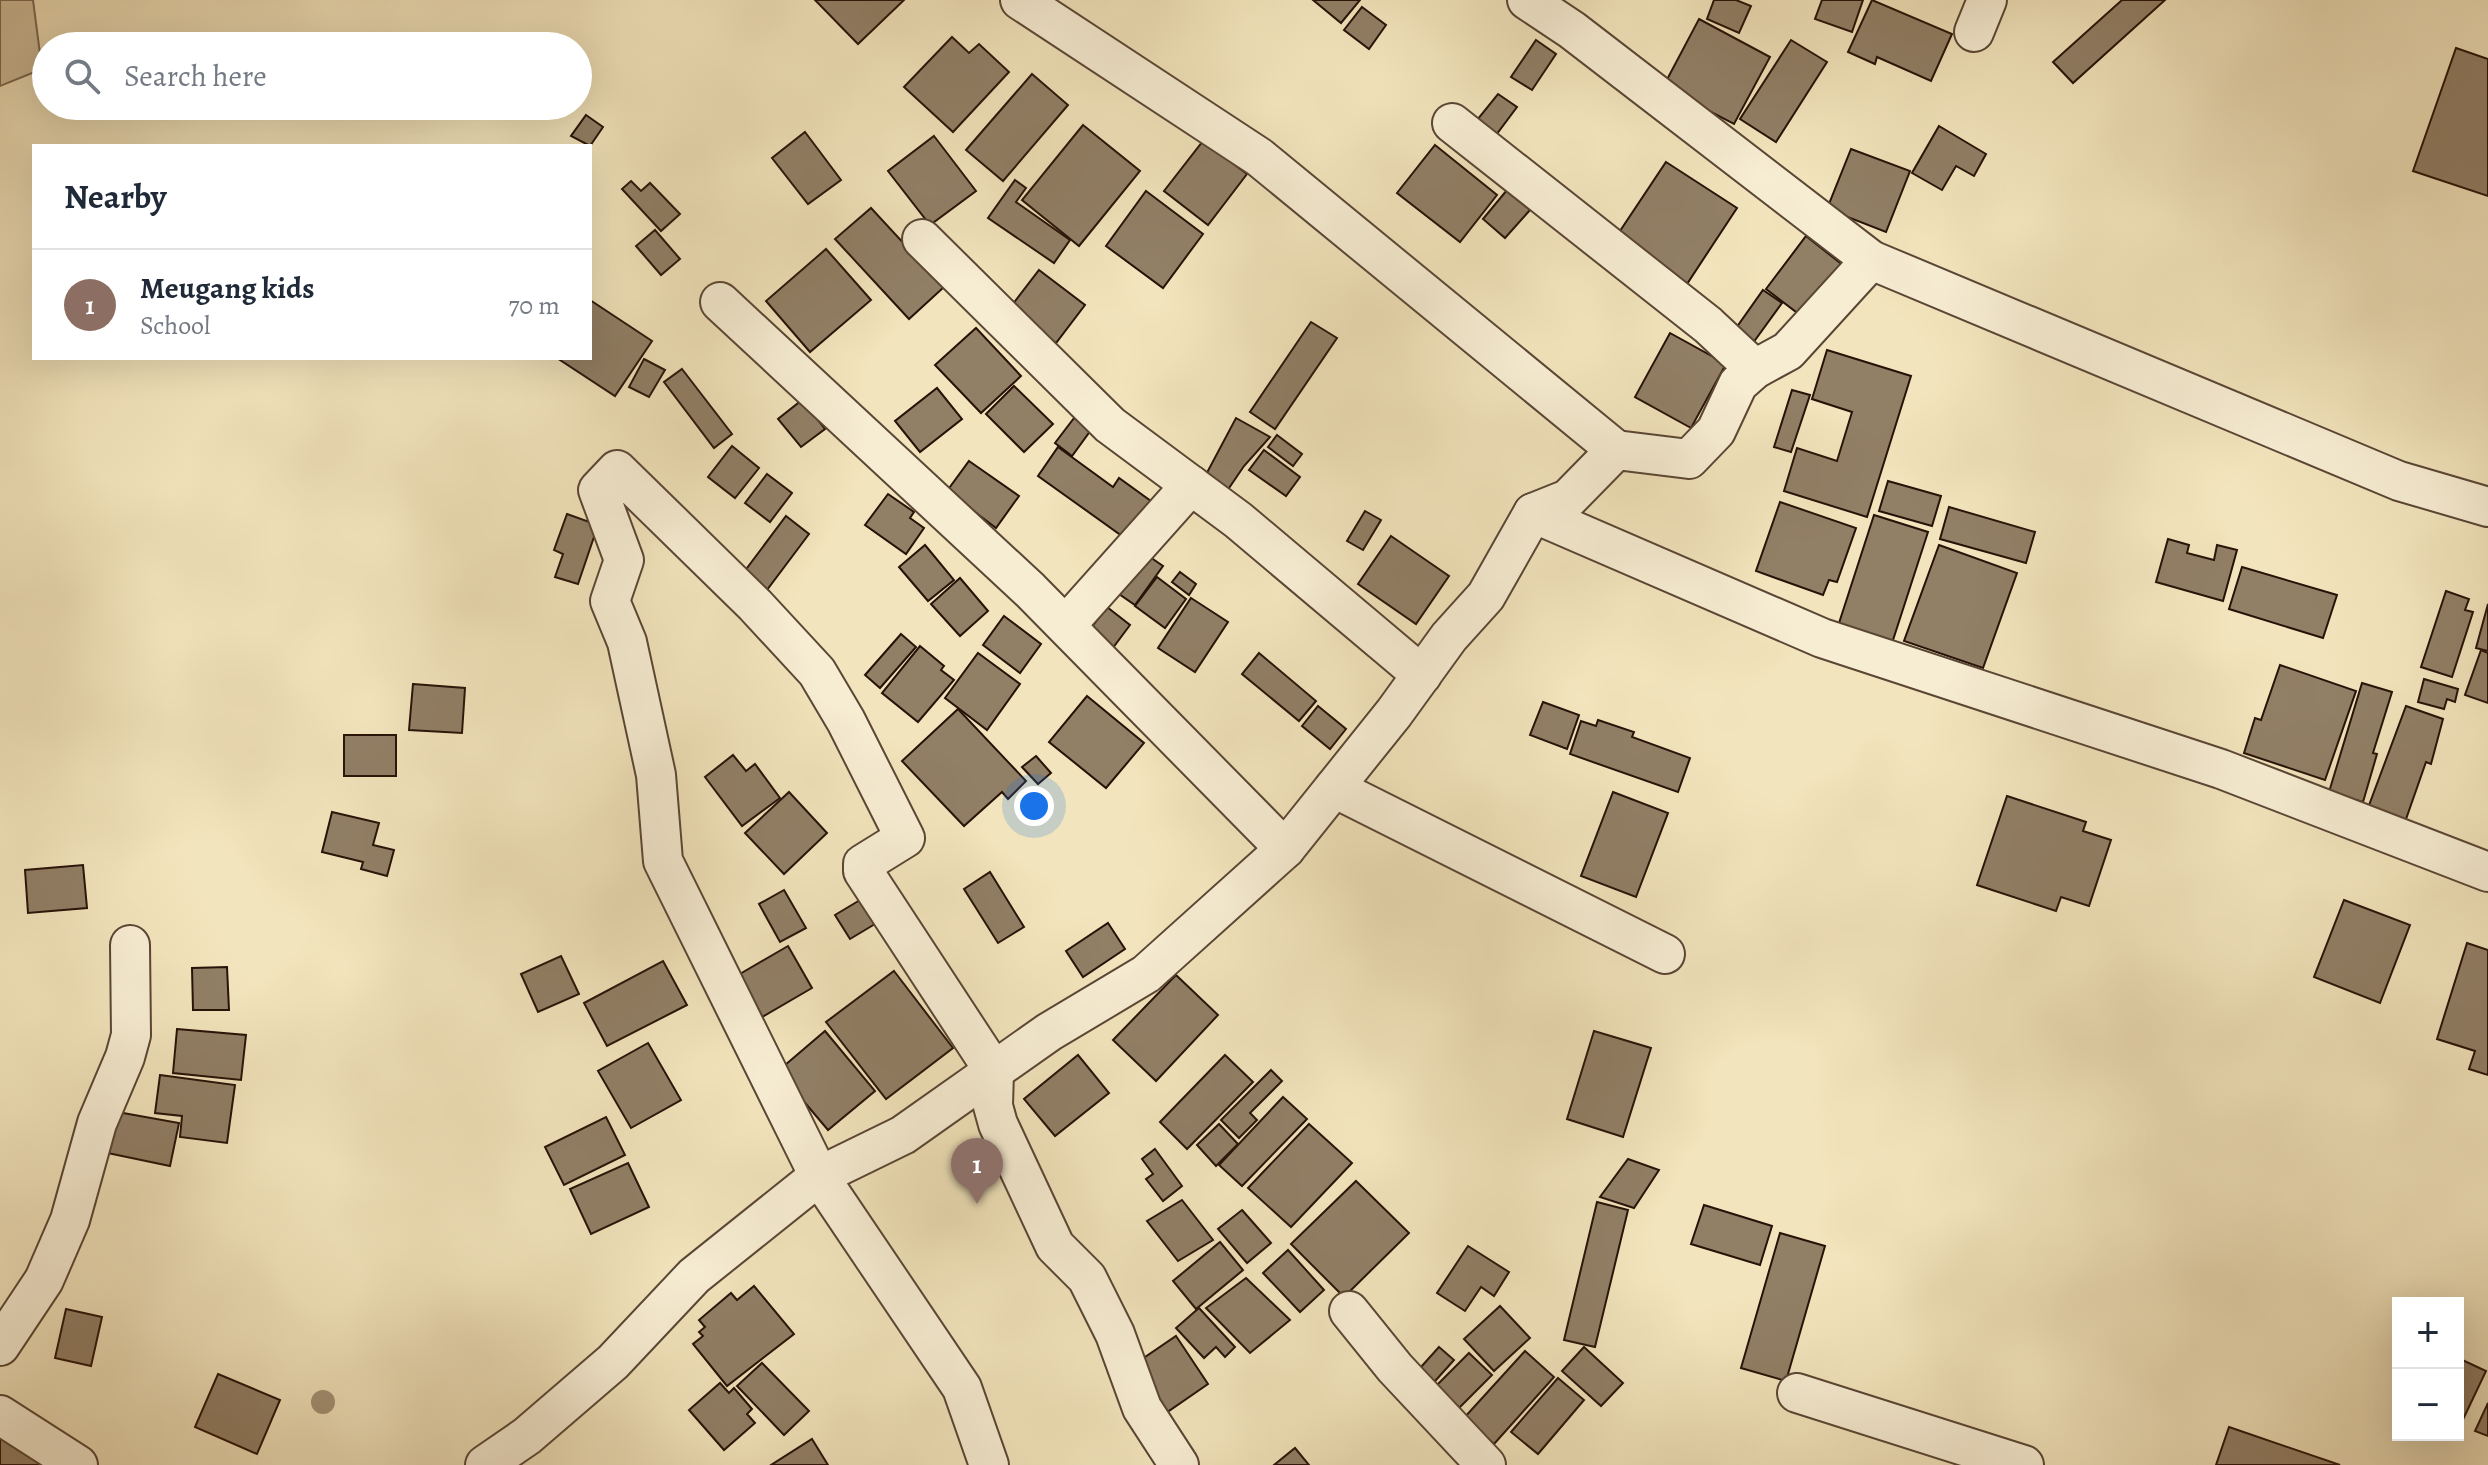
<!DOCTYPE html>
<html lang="en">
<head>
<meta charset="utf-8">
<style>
	body { margin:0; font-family:Alegreya,serif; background:#f6f6f7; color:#1f2937 }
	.controls { position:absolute; right:24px; bottom:24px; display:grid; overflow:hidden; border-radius:0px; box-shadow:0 8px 32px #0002 }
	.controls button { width:72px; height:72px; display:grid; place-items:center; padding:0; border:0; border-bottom:2px solid #e0e1e3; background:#fff; color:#1f2937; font:40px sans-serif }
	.you { position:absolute; left:1034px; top:806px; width:28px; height:28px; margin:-20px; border:6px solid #fff; border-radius:50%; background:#1a73e8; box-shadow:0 0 0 12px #1a73e833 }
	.badge { display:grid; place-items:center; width:52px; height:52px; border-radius:50%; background:#8f2418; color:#fff; font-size:26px; font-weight:700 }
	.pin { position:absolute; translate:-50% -66px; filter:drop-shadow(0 2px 4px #0008) }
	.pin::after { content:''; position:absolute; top:42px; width:28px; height:24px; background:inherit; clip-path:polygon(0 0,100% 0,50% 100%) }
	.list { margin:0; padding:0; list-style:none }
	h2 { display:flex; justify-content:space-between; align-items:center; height:104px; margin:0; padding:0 32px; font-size:34px }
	h2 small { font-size:26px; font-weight:400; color:#747a83 }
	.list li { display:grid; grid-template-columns:52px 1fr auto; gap:24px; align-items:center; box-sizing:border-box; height:112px; padding:0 32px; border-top:2px solid #e0e1e3 }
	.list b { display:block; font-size:30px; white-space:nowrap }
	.list p { margin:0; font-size:26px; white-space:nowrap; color:#747a83 }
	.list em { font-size:26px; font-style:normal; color:#747a83 }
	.icon { flex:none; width:44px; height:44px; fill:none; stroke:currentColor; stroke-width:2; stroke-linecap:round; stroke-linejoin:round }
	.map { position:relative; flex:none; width:2488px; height:1465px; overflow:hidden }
	.search { position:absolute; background:#fff; box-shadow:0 8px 32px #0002; left:32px; top:32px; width:560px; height:88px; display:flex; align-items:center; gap:20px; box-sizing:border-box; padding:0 28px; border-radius:44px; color:#747a83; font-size:30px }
	.panel { position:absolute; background:#fff; box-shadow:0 8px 32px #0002; left:32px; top:144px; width:560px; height:216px; border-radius:0px }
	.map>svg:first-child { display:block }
	.green { fill:#d0c09d; stroke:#7c6952; stroke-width:2 }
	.building { fill:#917f66; stroke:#281208; stroke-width:2 }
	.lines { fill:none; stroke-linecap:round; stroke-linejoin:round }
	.street-casing { stroke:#5a4635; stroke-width:42 }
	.street { stroke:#f7edd3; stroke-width:38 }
	.tree { fill:#a39276 }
</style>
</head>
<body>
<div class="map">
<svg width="2488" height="1465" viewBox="0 0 2488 1465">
	<rect width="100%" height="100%" fill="#f2e4bc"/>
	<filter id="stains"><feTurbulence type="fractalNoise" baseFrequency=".0025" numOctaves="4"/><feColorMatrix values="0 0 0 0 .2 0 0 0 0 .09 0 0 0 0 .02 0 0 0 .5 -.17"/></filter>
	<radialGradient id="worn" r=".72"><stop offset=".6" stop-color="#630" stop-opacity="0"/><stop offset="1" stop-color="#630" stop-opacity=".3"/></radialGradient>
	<path class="green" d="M0,0H33L42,69L0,86Z"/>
	<g class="building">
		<path d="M815,0H904L858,44Z"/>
		<path d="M1313,0H1360L1341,23Z"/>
		<path d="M1736,0L1751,6L1739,33L1707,19L1714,0Z"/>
		<path d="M1822,0H1863L1852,32L1815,19Z"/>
		<path d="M1872,0L1952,34L1931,81L1877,57L1875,64L1848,52Z"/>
		<path d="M2122,0H2165L2073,83L2053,62Z"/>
		<path d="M1362,7L1386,25L1369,49L1344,30Z"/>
		<path d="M1699,19L1770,57L1734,124L1663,87Z"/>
		<path d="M952,37L969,53L979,44L1009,72L953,132L904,87Z"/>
		<path d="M1536,40L1556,54L1532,90L1511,77Z"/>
		<path d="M1791,40L1827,62L1776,142L1740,119Z"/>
		<path d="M2456,48L2488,59V196L2413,171Z"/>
		<path d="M1032,74L1068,105L1003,181L966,150Z"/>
		<path d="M1498,94L1517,107L1496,135L1477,120Z"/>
		<path d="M586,115L603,127L590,146L571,136Z"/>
		<path d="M1083,125L1140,171L1079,246L1022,200Z"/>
		<path d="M1939,126L1986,154L1974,176L1956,166L1942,190L1912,173Z"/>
		<path d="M805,132L841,180L808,204L772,158Z"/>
		<path d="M934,136L976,191L930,225L888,171Z"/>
		<path d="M1203,141L1247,174L1208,225L1164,191Z"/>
		<path d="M1435,145L1497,195L1460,242L1397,193Z"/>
		<path d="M1851,149L1910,171L1886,232L1827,209Z"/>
		<path d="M1666,162L1737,208L1685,287L1614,240Z"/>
		<path d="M1015,180L1026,188L1016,202L1070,240L1054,263L988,218Z"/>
		<path d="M631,181L641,191L650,183L680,214L661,231L622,189Z"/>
		<path d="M1507,190L1530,210L1505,238L1483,219Z"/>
		<path d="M1146,191L1203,234L1163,288L1106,246Z"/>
		<path d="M871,208L944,287L909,319L835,239Z"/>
		<path d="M655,230L680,259L661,275L636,246Z"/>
		<path d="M1806,236L1844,266L1804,318L1766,289Z"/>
		<path d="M826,249L871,300L810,352L766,301Z"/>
		<path d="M1039,270L1085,305L1056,343L1009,309Z"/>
		<path d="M1763,290L1782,303L1753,343L1734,331Z"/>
		<path d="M590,300L652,341L615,396L557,358H590Z"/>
		<path d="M1311,322L1337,338L1275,429L1250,412Z"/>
		<path d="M976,328L1021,376L981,413L935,365Z"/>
		<path d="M1670,333L1726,364L1691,428L1635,397Z"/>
		<path d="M1827,350L1911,376L1867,517L1784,491L1797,448L1837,461L1852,412L1812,399Z"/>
		<path d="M644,359L665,370L649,397L629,387Z"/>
		<path d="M682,369L732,434L714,448L664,382Z"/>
		<path d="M1014,386L1053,424L1024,452L986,414Z"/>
		<path d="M937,388L962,419L920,452L895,421Z"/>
		<path d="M1792,390L1810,395L1791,452L1774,447Z"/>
		<path d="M802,400L825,429L801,447L778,419Z"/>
		<path d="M1074,418L1091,430L1072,456L1055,443Z"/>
		<path d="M1236,418L1270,437L1244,466L1225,494L1202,482Z"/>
		<path d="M1277,435L1302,454L1293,466L1268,447Z"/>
		<path d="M732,446L759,468L735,498L708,477Z"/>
		<path d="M1058,447L1113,487L1119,478L1155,504L1129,541L1038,476Z"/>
		<path d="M1264,450L1300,477L1286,496L1249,470Z"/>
		<path d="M969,461L1019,496L996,528L947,491Z"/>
		<path d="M767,474L792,493L770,522L745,503Z"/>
		<path d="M1888,481L1941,496L1932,526L1879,511Z"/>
		<path d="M888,494L914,512L910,518L924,528L906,554L865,525Z"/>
		<path d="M1780,502L1856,528L1837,582L1829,580L1823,595L1756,571Z"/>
		<path d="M1949,507L2035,532L2026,563L1940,539Z"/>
		<path d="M1365,511L1381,520L1363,550L1347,541Z"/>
		<path d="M567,514L598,525L578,584L555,577L563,554L554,550Z"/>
		<path d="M1874,515L1928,532L1882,674L1828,657Z"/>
		<path d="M786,516L809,534L761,598L738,580Z"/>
		<path d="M1391,536L1449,576L1416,624L1358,584Z"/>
		<path d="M2168,539L2189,545L2187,553L2214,560L2217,545L2237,550L2223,601L2156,582Z"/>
		<path d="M925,545L954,580L928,601L899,567Z"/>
		<path d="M1939,545L2017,573L1983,668L1904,641Z"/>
		<path d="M1147,555L1163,566L1135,605L1119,594Z"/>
		<path d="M2242,567L2337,595L2323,638L2229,609Z"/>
		<path d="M1180,572L1196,584L1189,595L1172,582Z"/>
		<path d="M1157,577L1186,599L1165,628L1135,606Z"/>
		<path d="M960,578L988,611L960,636L931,604Z"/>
		<path d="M2446,591L2469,599L2465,610L2473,612L2452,677L2421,667Z"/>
		<path d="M1191,598L1228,622L1195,672L1158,648Z"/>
		<path d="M2488,604V651L2476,648Z"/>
		<path d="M1107,607L1130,625L1109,653L1085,636Z"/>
		<path d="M1004,616L1041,644L1020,673L983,645Z"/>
		<path d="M901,634L916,647L880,688L865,675Z"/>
		<path d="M920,646L944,666L941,670L954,680L918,722L882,693Z"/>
		<path d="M2481,650L2488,653V703L2465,695Z"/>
		<path d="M978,653L1020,684L987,730L945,698Z"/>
		<path d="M1259,653L1316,701L1299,721L1242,674Z"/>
		<path d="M2280,665L2356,691L2325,780L2244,753L2255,718L2261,720Z"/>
		<path d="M2424,679L2458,689L2455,702L2447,699L2444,709L2418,702Z"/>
		<path d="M2362,683L2392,692L2373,753L2377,754L2363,802L2329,792Z"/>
		<path d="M413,684L465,688L462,733L409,730Z"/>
		<path d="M1087,696L1144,743L1106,788L1049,742Z"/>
		<path d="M1543,702L1579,715L1567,749L1530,735Z"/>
		<path d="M1318,706L1346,729L1330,749L1302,726Z"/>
		<path d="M2406,706L2443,719L2431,764L2426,762L2405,822L2368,808Z"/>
		<path d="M958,709L1026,781L1008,799L1002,792L964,826L902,761Z"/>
		<path d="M1598,720L1634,732L1632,737L1690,758L1678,792L1570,754L1581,721L1596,726Z"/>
		<rect x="344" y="735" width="52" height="41"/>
		<path d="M733,755L746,771L755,764L780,798L742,826L705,777Z"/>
		<path d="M1036,756L1051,773L1038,784L1022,767Z"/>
		<path d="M789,792L827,833L784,874L745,833Z"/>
		<path d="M1613,792L1668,813L1636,897L1581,876Z"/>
		<path d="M2007,796L2086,822L2083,831L2111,840L2089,906L2061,897L2056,911L1977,885Z"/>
		<path d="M332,812L379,823L373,845L394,850L387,876L361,869L363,862L322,852Z"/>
		<path d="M83,865L87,908L28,913L25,870Z"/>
		<path d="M990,872L1024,927L998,943L964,889Z"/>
		<path d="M784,890L806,928L780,942L759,904Z"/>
		<path d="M860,900L875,924L850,939L835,915Z"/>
		<path d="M2344,900L2410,925L2380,1003L2314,977Z"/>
		<path d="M1108,923L1125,949L1083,977L1066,951Z"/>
		<path d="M2467,943L2488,950V1075L2469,1069L2475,1051L2437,1039Z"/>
		<path d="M788,946L812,988L757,1020L733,978Z"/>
		<path d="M561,956L579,994L538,1012L521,974Z"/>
		<path d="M663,961L687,1005L607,1046L584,1003Z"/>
		<path d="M227,967L229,1010H193L192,968Z"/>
		<path d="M894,971L953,1048L886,1099L826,1022Z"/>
		<path d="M1176,975L1218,1015L1156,1081L1113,1040Z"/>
		<path d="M177,1029L246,1035L241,1080L173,1073Z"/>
		<path d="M825,1031L875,1091L828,1130L778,1071Z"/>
		<path d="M1594,1031L1651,1048L1623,1137L1567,1119Z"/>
		<path d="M648,1043L681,1100L631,1128L598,1071Z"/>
		<path d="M1078,1055L1109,1093L1055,1136L1024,1099Z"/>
		<path d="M1225,1055L1253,1082L1187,1149L1160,1122Z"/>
		<path d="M1271,1070L1282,1081L1250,1113L1257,1120L1239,1138L1221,1120Z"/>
		<path d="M160,1075L235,1085L227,1143L180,1137L182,1116L155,1113Z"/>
		<path d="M1283,1097L1307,1119L1242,1186L1219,1165Z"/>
		<path d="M112,1111L179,1123L170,1166L98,1151Z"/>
		<path d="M606,1117L625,1155L564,1185L545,1147Z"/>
		<path d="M1219,1124L1238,1144L1216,1166L1197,1145Z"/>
		<path d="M1309,1124L1352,1163L1291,1227L1248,1188Z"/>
		<path d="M1155,1149L1182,1186L1163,1201L1146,1179L1153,1174L1142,1159Z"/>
		<path d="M1628,1159L1659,1170L1634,1208L1600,1197Z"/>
		<path d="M628,1163L649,1207L591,1234L570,1189Z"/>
		<path d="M1356,1181L1409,1233L1344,1297L1291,1244Z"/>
		<path d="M1182,1200L1213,1240L1178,1261L1147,1221Z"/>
		<path d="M1597,1202L1628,1210L1595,1347L1564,1340Z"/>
		<path d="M1704,1205L1772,1226L1760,1265L1691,1244Z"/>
		<path d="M1242,1210L1271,1243L1247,1263L1218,1229Z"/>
		<path d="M1780,1233L1825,1246L1786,1381L1741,1368Z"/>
		<path d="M1220,1242L1243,1270L1196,1309L1173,1281Z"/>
		<path d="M1468,1246L1509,1272L1494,1296L1481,1287L1465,1311L1437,1293Z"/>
		<path d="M1288,1250L1324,1290L1300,1312L1263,1273Z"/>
		<path d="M1246,1278L1290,1320L1250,1353L1206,1308Z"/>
		<path d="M754,1286L794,1334L727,1386L693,1344L703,1336L699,1332L705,1327L699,1320L731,1293L737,1300Z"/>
		<path d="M1500,1306L1530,1338L1494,1371L1464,1339Z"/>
		<path d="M1199,1308L1235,1347L1225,1357L1216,1347L1204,1358L1176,1328Z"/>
		<path d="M66,1309L102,1317L91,1366L55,1358Z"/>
		<path d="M1176,1336L1208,1384L1163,1415L1129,1368Z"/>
		<path d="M1439,1347L1454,1360L1427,1390L1412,1377Z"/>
		<path d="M1584,1347L1623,1383L1601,1406L1562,1371Z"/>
		<path d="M1525,1351L1554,1377L1494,1444L1464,1418Z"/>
		<path d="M1469,1353L1492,1375L1452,1415L1429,1393Z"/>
		<path d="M2458,1358L2486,1371L2458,1430Z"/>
		<path d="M762,1363L809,1411L784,1435L737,1386Z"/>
		<path d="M218,1374L280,1400L257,1454L195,1427Z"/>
		<path d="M1558,1378L1584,1400L1538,1454L1511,1432Z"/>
		<path d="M720,1383L729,1393L734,1388L752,1409L747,1414L755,1423L724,1450L689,1410Z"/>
		<path d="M2488,1403V1436L2475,1431Z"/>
		<path d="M2229,1427L2340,1465H2216Z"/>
		<path d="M0,1436L47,1465H0Z"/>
		<path d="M812,1439L828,1465H771Z"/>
		<path d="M1295,1448L1309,1465H1274Z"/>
	</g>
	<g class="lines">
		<g class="street-casing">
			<g id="street">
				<path d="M1020,0L1259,157L1616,450"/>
				<path d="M1527,0L1572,30L1871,260L2399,481L2488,507"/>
				<path d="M1974,32L1987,0"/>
				<path d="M1452,123L1708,325L1755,369"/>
				<path d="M922,239L1110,425L1238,520L1422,675"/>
				<path d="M720,302L1030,590L1285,849"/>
				<path d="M1533,513L1822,638L2221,769L2488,872"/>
				<path d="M1066,625L1191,485"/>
				<path d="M1334,788L1665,954"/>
				<path d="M1349,1311L1395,1368L1486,1465"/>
				<path d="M0,1346L44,1280L70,1220L97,1123L125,1057L131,1035L130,945"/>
				<path d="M1797,1393L2024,1465"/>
				<path d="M0,1415L78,1465"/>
				<path d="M485,1465L527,1436L613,1362L694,1276L819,1176L903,1135L1049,1032L1146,974L1285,849L1394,713L1449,637L1486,596L1533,513L1568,499L1616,450L1689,459L1716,431L1738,384L1755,369L1788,351L1871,260"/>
				<path d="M989,1465L962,1388L819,1176L663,861L656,775L627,642L610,601L624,560L598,490L617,470L755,605L817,672L846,721L905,838L863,864V871L994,1071L993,1106L998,1124L1055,1246L1087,1278L1115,1334L1142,1408L1179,1465"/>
			</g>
		</g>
		<use href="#street" class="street"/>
	</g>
	<circle class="tree" cx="323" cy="1402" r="12"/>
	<rect width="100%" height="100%" filter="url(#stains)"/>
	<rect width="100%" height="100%" fill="url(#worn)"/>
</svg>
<div class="controls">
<button>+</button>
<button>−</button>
</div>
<div class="you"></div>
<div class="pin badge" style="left:977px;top:1204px;background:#8d6e63">1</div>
<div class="search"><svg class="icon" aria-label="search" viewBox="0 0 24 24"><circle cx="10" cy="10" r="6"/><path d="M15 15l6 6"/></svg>Search here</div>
<section class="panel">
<h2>Nearby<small></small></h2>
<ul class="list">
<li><span class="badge" style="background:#8d6e63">1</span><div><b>Meugang kids</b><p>School</p></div><em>70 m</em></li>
</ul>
</section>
</div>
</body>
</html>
